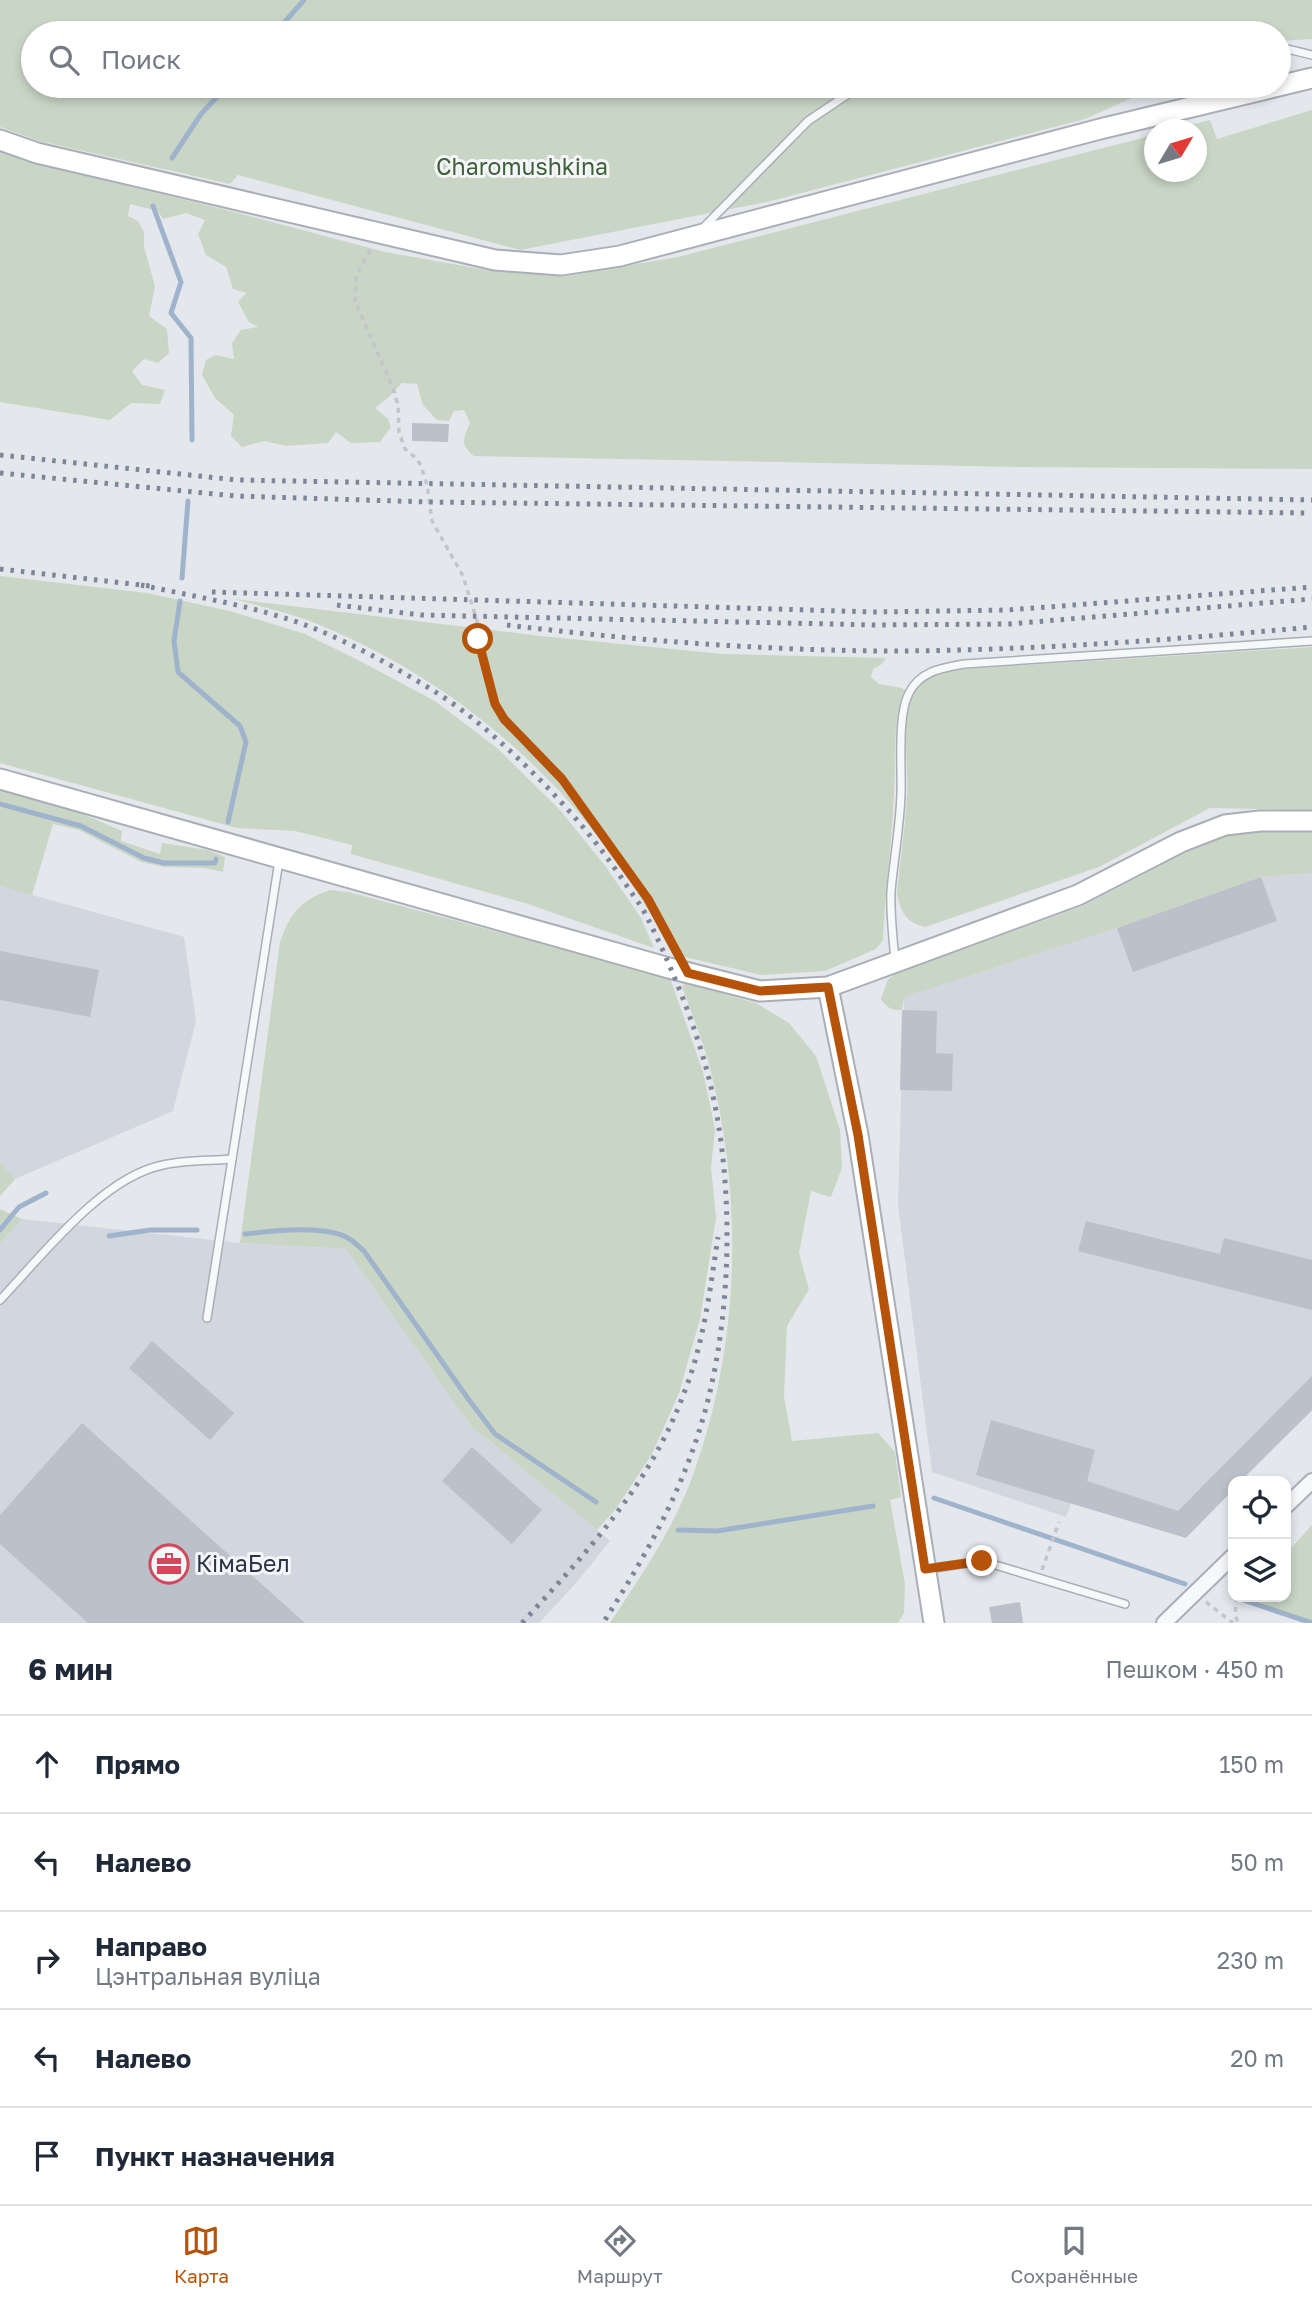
<!DOCTYPE html>
<html lang="ru">
<head>
<meta charset="utf-8">
<style>
	body { margin:0; font-family:"Golos Text",sans-serif; background:#f6f6f7; color:#1f2937 }
	.controls { position:absolute; right:21px; bottom:21px; display:grid; overflow:hidden; border-radius:14px; box-shadow:0 4px 10px #0003 }
	.controls button { width:63px; height:63px; display:grid; place-items:center; padding:0; border:0; border-bottom:2px solid #e0e1e3; background:#fff; color:#1f2937; font:35px sans-serif }
	.compass { position:absolute; left:1144px; top:119px; width:63px; height:63px; border-radius:50%; background:#fff; box-shadow:0 4px 10px #0003; rotate:52deg }
	.stop { position:absolute; width:21px; height:21px; margin:-16px; border:5px solid #b45309; border-radius:50%; background:#fff }
	.stop.end { background:#b45309; border-color:#fff; box-shadow:0 2px 7px #0008 }
	.list { margin:0; padding:0; list-style:none }
	h2 { display:flex; justify-content:space-between; align-items:center; height:91px; margin:0; padding:0 28px; font-size:30px }
	h2 small { font-size:23px; font-weight:400; color:#747a83 }
	.list li { display:grid; grid-template-columns:46px 1fr auto; gap:21px; align-items:center; box-sizing:border-box; height:98px; padding:0 28px; border-top:2px solid #e0e1e3 }
	.list b { display:block; font-size:26px; white-space:nowrap }
	.list p { margin:0; font-size:23px; white-space:nowrap; color:#747a83 }
	.list em { font-size:23px; font-style:normal; color:#747a83 }
	.icon { flex:none; width:38px; height:38px; fill:none; stroke:currentColor; stroke-width:2; stroke-linecap:round; stroke-linejoin:round }
	.map { position:relative; flex:none; width:1312px; height:1623px; overflow:hidden }
	.search { position:absolute; background:#fff; box-shadow:0 4px 10px #0003; left:21px; right:21px; top:21px; height:77px; display:flex; align-items:center; gap:18px; box-sizing:border-box; padding:0 24px; border-radius:38px; color:#747a83; font-size:26px }
	.sheet { height:581px; background:#fff }
	nav { display:flex; justify-content:space-around; align-items:center; box-sizing:border-box; height:98px; border-top:2px solid #e0e1e3; background:#fff; font-size:19px; color:#747a83 }
	nav a { display:grid; justify-items:center; gap:4px }
	nav .on { color:#b45309 }
	.map>svg:first-child { display:block }
	.built { fill:#d2d6de }
	.green { fill:#c9d6c5 }
	.lines { fill:none; stroke-linecap:round; stroke-linejoin:round }
	.stream { stroke:#9fb4cc; stroke-width:5 }
	.building { fill:#bbc0ca }
	.lane-casing { stroke:#a9aeb7; stroke-width:10 }
	.street-casing { stroke:#a9aeb7; stroke-width:18 }
	.secondary-casing { stroke:#a9aeb7; stroke-width:23 }
	.path { stroke:#c2c5cb; stroke-width:3.5; stroke-dasharray:5 5; stroke-linecap:butt }
	.lane { stroke:#f7f8fa; stroke-width:7 }
	.street { stroke:#f7f8fa; stroke-width:14 }
	.secondary { stroke:#fff; stroke-width:19 }
	.rail { stroke:#7d8696; stroke-width:5; stroke-dasharray:3.5 7; stroke-linecap:butt }
	.route { stroke:#b45309; stroke-width:9 }
	.labels { text-anchor:middle; stroke-width:6; stroke-linejoin:round; paint-order:stroke }
	.park-label { font-size:23px; fill:#3f6138; stroke:#f4f6f9 }
	.poi-label { font-size:23px; fill:#2b3445; stroke:#f4f6f9; text-anchor:start }
</style>
</head>
<body>
<div class="map">
<svg width="1312" height="1623" viewBox="0 0 1312 1623">
	<rect width="100%" height="100%" fill="#e4e7ec"/>
	<g class="built">
		<path d="M1312,873V1411L1238,1481H1233V1486L1186,1531L1075,1493L1066,1517L932,1472L898,1205L904,997L1117,928L1261,877Z"/>
		<path d="M0,886L184,937L196,1021L173,1111L15,1179L0,1162Z"/>
		<path d="M22,1219L240,1243L346,1249L470,1425L610,1541L577,1582L539,1623H0V1244Z"/>
	</g>
	<g class="green">
		<path d="M0,0H1312V39L1279,41V33H33V86H1158L1085,119L767,202L520,250L238,175L230,184L39,141L0,127Z"/>
		<path d="M1312,110V469L1023,467L474,456C460,445 463,439 470,423L464,410L454,411L449,421L437,420L423,405L417,384L402,383L389,397L375,408L388,419L391,427L380,442L351,443L336,432L328,443L286,446L265,441L242,447L231,436L234,415L215,398L202,375L206,360L215,355L234,359L232,343L241,330L258,327L249,322L238,302L246,293L233,289L226,267L206,255L198,234L205,220L186,213L163,219L158,211L130,204L128,216L138,221L144,232V247L155,286L149,316L167,329L169,353L158,363L144,359L132,371L142,385L165,390L160,404L131,403L110,420L0,402V152L32,163L223,209L385,252L492,271L565,276L678,257L1154,135V172H1196V130L1175,129L1210,120L1217,139Z"/>
		<path d="M0,576L147,593L230,611L305,634L358,660L435,701L497,748L560,810L606,867L641,918L654,948L525,903L351,854L352,845L295,831L237,828L0,763Z"/>
		<path d="M234,599L541,636L722,654L886,658L882,664L873,669L871,677L879,684L902,688L905,691C892,713 896,767 894,794C892,843 885,891 883,940L876,949L825,971L761,975L672,954C596,802 469,684 310,621C286,612 259,606 234,599Z"/>
		<path d="M1312,647V810L1210,808L1099,867L925,927C905,921 902,914 897,894C900,862 905,829 907,797C909,767 900,721 914,694C924,674 944,671 964,669Z"/>
		<path d="M0,791L78,812L122,831L121,841L160,854L162,843L208,850L225,857L223,872L205,868L164,867L141,862L79,830L53,824L32,895L0,886Z"/>
		<path d="M1260,831H1312V873L1261,877L1117,928L904,997L902,1010C891,1010 887,1008 881,999L888,979L897,973L1083,906L1185,853L1229,835Z"/>
		<path d="M330,890L349,892L670,978L703,1072L715,1129L711,1167L716,1218L700,1319L679,1393L652,1454L615,1510L597,1530L470,1425L346,1249L240,1243L280,942C290,913 301,900 330,890Z"/>
		<path d="M685,983L756,1003L789,1023L816,1056L840,1130L842,1168L831,1197L811,1191L799,1253L809,1289L787,1326L784,1396L792,1441L878,1433L895,1452L901,1497L890,1500L905,1584L904,1613L898,1623H610C641,1576 674,1528 693,1475C739,1348 744,1203 711,1072C704,1043 692,1015 682,987Z"/>
		<path d="M0,1162L15,1179L0,1196Z"/>
		<path d="M0,1209L22,1219L0,1244Z"/>
		<path d="M1312,1525V1623L1243,1600L1246,1597H1286V1554Z"/>
	</g>
	<g class="lines">
		<g class="stream">
			<path d="M275,33L304,0"/>
			<path d="M172,158L201,114L227,86"/>
			<path d="M153,206L181,282L171,313L191,338L192,440"/>
			<path d="M182,578L188,501"/>
			<path d="M180,601L174,641L178,672L240,726L246,742L228,822"/>
			<path d="M0,804L81,826L144,858L164,863H215L216,859"/>
			<path d="M0,1230L19,1207L46,1193"/>
			<path d="M245,1234C272,1231 329,1224 351,1240C356,1243 360,1248 364,1251L469,1400L495,1434L596,1502"/>
			<path d="M109,1236L150,1230H197"/>
			<path d="M934,1498L1185,1584"/>
			<path d="M678,1530L717,1531L873,1506"/>
			<path d="M1243,1600L1312,1623"/>
		</g>
	</g>
	<g class="building">
		<path d="M412,423L449,424L448,442L412,441Z"/>
		<path d="M1261,877L1277,921L1133,972L1117,928Z"/>
		<path d="M0,951L99,970L90,1017L0,1000Z"/>
		<path d="M902,1010L937,1011L936,1053L953,1054L952,1091L900,1090Z"/>
		<path d="M1086,1221L1220,1254L1224,1238L1312,1260V1310L1078,1251Z"/>
		<path d="M152,1341L234,1413L210,1440L129,1368Z"/>
		<path d="M1312,1376V1410L1241,1481H1233V1490L1186,1538L976,1475L991,1420L1095,1450L1087,1481L1178,1511Z"/>
		<path d="M82,1423L305,1623H88L0,1544V1515Z"/>
		<path d="M472,1447L542,1510L512,1544L442,1481Z"/>
		<path d="M1020,1602L1023,1623H992L989,1607Z"/>
	</g>
	<g class="lines">
		<g class="lane-casing">
			<g id="lane">
				<path d="M1279,47L1312,55"/>
				<path d="M703,228L808,121L860,86"/>
				<path d="M895,960C893,938 890,913 891,891C894,858 900,826 901,794C902,768 897,715 909,693C920,671 942,668 964,664L1312,641"/>
				<path d="M0,1300C42,1256 102,1177 163,1165C185,1160 209,1161 232,1159"/>
				<path d="M207,1318L279,861"/>
				<path d="M927,1569L982,1561L1125,1604"/>
			</g>
		</g>
		<g class="street-casing">
			<g id="street">
				<path d="M1286,1506L1312,1481"/>
				<path d="M1164,1623L1233,1556"/>
			</g>
		</g>
		<g class="secondary-casing">
			<g id="secondary">
				<path d="M0,140L37,153L495,260L561,265L620,256L1100,129L1312,78"/>
				<path d="M0,779L669,968L760,991L828,987L1078,895L1181,842L1225,825L1260,821H1312"/>
				<path d="M828,987L858,1135L934,1623"/>
			</g>
		</g>
		<g class="path">
			<path d="M370,250L356,276L355,301L393,388L398,405L399,432L405,449L417,459L421,466L427,485L432,521L463,576L477,621L478,639L495,704L504,719L562,779L648,899L677,953"/>
			<path d="M1042,1570L1059,1522"/>
			<path d="M1237,1597L1235,1614L1238,1623"/>
			<path d="M1206,1602L1233,1623"/>
		</g>
		<use href="#lane" class="lane"/>
		<use href="#street" class="street"/>
		<use href="#secondary" class="secondary"/>
		<g class="rail">
			<path d="M0,455L237,480L1312,500"/>
			<path d="M0,473L235,496L429,502L1309,513"/>
			<path d="M0,569L150,586"/>
			<path d="M141,585C196,597 255,606 308,626C352,643 397,668 437,693C469,713 499,740 527,767C564,803 596,840 625,883C632,894 641,905 647,917C670,963 694,1022 707,1071C734,1171 733,1300 708,1400C687,1483 649,1551 603,1623"/>
			<path d="M212,592L874,612L1008,610L1312,587"/>
			<path d="M337,605L421,615L875,625L1009,624L1312,599"/>
			<path d="M507,625C631,640 758,650 883,651C1026,651 1170,640 1312,627"/>
			<path d="M522,1623C587,1552 650,1485 684,1393C704,1343 710,1289 718,1237"/>
		</g>
	</g>
	<g class="lines">
		<path class="route" d="M478,639L495,704L504,719L562,779L648,899L688,973L760,991L828,987L858,1135L925,1569L982,1561"/>
	</g>
	<defs>
		<g id="office-ring" transform="scale(2.0125)"><circle r="9.5" fill="#f4f6f9" stroke="#d1495b" stroke-width="1.5"/><path d="M-6-3h4V-5.5h4V-3h4V5H-6ZM-1-4.5V-3h2v-1.5ZM-6 0V1H6V0Z" fill="#d1495b"/></g>
	</defs>
	<g fill-rule="evenodd">
		<use href="#office-ring" x="169" y="1564"/>
	</g>
	<g class="labels">
		<g class="park-label">
			<text x="522" y="175">Charomushkina</text>
		</g>
		<g class="poi-label">
			<text x="196" y="1572">КімаБел</text>
		</g>
	</g>
</svg>
<div class="controls">
<button><svg class="icon" aria-label="locate" viewBox="0 0 24 24"><circle cx="12" cy="12" r="6"/><path d="M12 2v4M12 18v4M2 12h4M18 12h4"/></svg></button>
<button><svg class="icon" aria-label="layers" viewBox="0 0 24 24"><path d="M12 4l9 5-9 5-9-5zM3 14l9 5 9-5"/></svg></button>
</div>
<svg class="compass" viewBox="-18 -18 36 36"><path d="M0-13l5 13h-10z" fill="#e53935"/><path d="M0 13l5-13h-10z" fill="#747a83"/></svg>
<div class="stop" style="left:478px;top:639px"></div>
<div class="stop end" style="left:982px;top:1561px"></div>
<div class="search"><svg class="icon" aria-label="search" viewBox="0 0 24 24"><circle cx="10" cy="10" r="6"/><path d="M15 15l6 6"/></svg>Поиск</div>
</div>
<section class="sheet">
<h2>6 мин<small>Пешком · 450 m</small></h2>
<ul class="list">
<li><svg class="icon" aria-label="ahead" viewBox="0 0 24 24"><path d="M12 20V5M6 11l6-6 6 6"/></svg><div><b>Прямо</b></div><em>150 m</em></li>
<li><svg class="icon" aria-label="left" viewBox="0 0 24 24"><path d="M17 20v-9H6M10 6l-5 5 5 5"/></svg><div><b>Налево</b></div><em>50 m</em></li>
<li><svg class="icon" aria-label="right" viewBox="0 0 24 24"><path d="M7 20v-9h11M14 6l5 5-5 5"/></svg><div><b>Направо</b><p>Цэнтральная вуліца</p></div><em>230 m</em></li>
<li><svg class="icon" aria-label="left" viewBox="0 0 24 24"><path d="M17 20v-9H6M10 6l-5 5 5 5"/></svg><div><b>Налево</b></div><em>20 m</em></li>
<li><svg class="icon" aria-label="arrive" viewBox="0 0 24 24"><path d="M6 21V4h12l-3 4 3 4H6"/></svg><div><b>Пункт назначения</b></div></li>
</ul>
</section>
<nav>
<a class="on"><svg class="icon" aria-label="map" viewBox="0 0 24 24"><path d="M3 6l6-2 6 2 6-2v14l-6 2-6-2-6 2zM9 4v14M15 6v14"/></svg>Карта</a>
<a><svg class="icon" aria-label="directions" viewBox="0 0 24 24"><path d="M12 3l9 9-9 9-9-9zM9 14v-3h6M13 9l2 2-2 2"/></svg>Маршрут</a>
<a><svg class="icon" aria-label="saved" viewBox="0 0 24 24"><path d="M7 4h10v16l-5-4-5 4z"/></svg>Сохранённые</a>
</nav>
</body>
</html>
